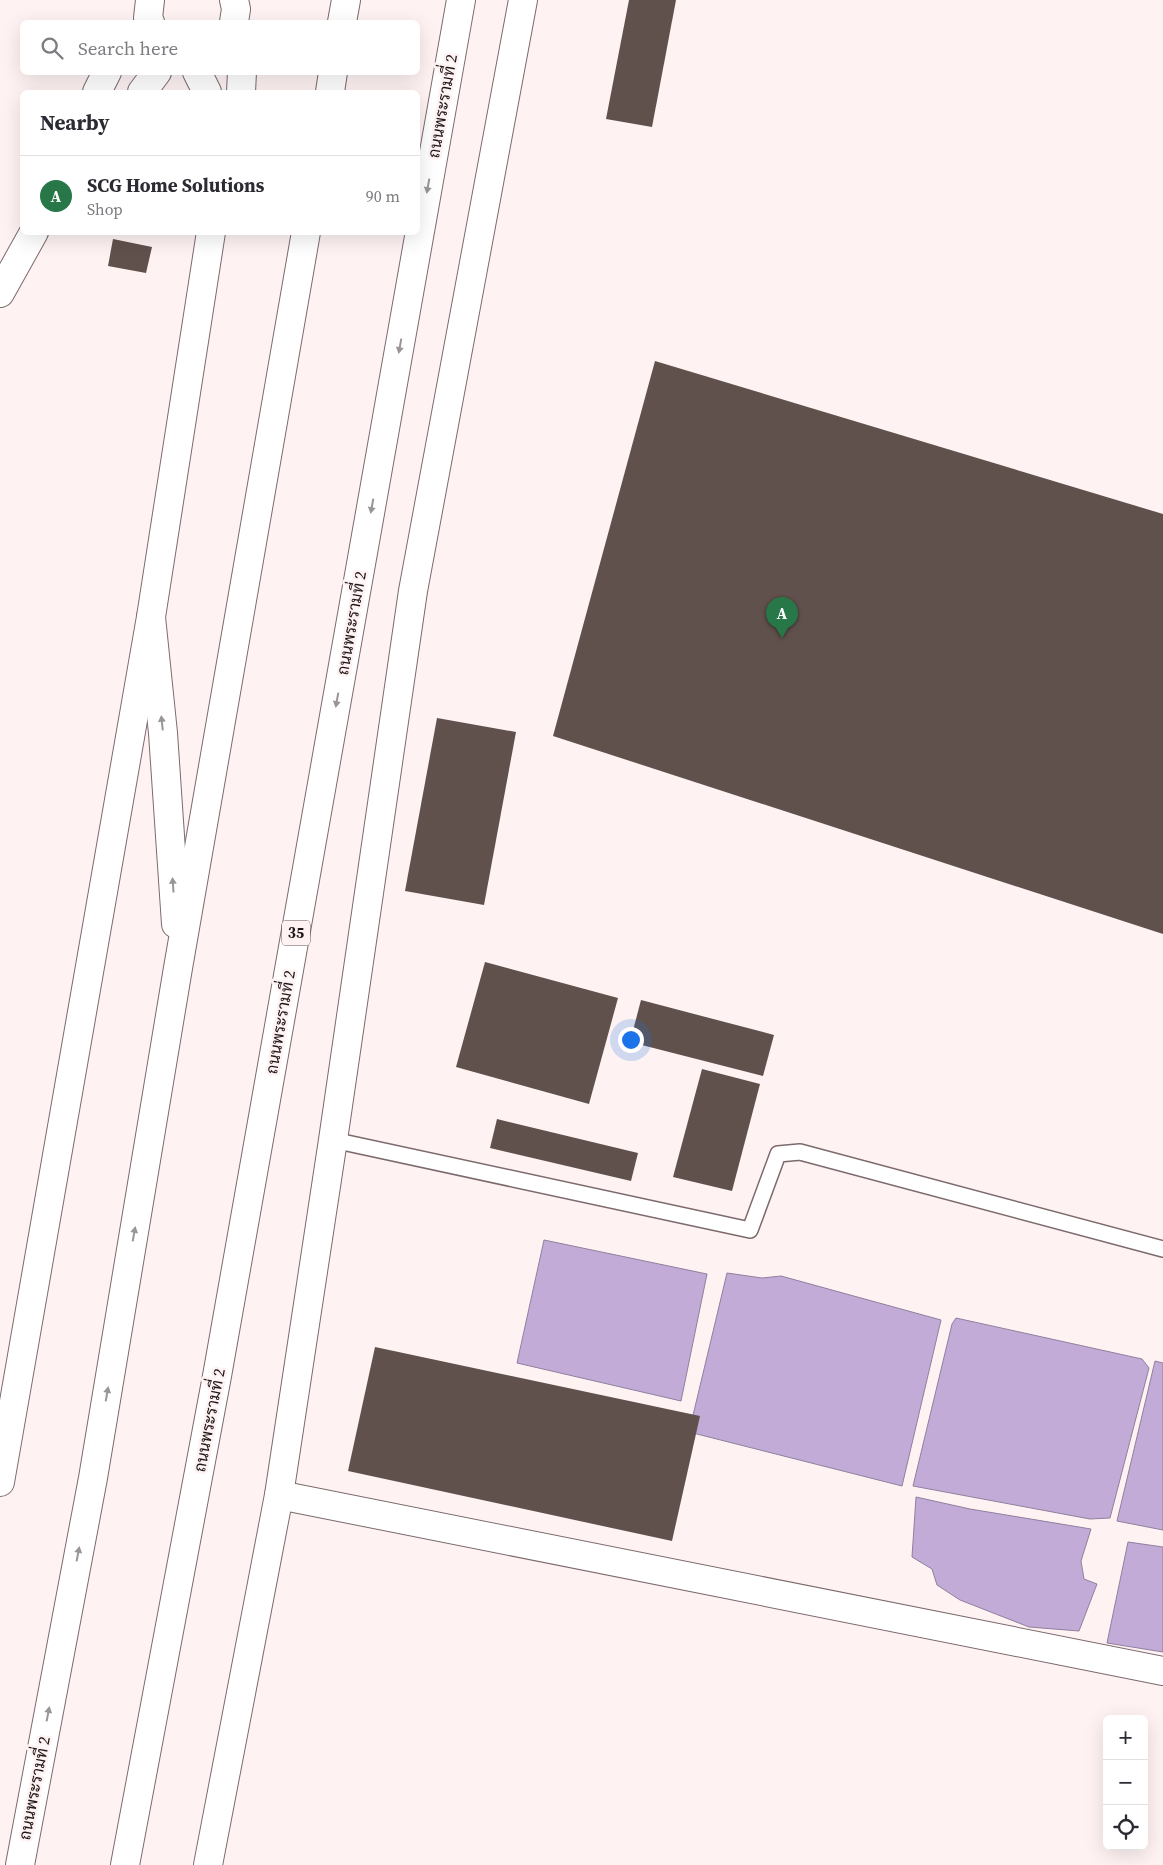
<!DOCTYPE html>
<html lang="en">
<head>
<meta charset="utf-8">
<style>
	body { margin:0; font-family:"Source Serif 4",Sarabun,serif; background:#f7f7f7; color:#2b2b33 }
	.controls { position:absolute; right:15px; bottom:15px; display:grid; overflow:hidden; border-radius:8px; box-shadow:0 5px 20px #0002 }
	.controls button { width:45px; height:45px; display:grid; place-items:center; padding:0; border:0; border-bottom:1px solid #e1e1e2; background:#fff; color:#2b2b33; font:25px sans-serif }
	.you { position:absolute; left:630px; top:1039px; width:18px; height:18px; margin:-12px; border:4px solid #fff; border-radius:50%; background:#1a73e8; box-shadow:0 0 0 8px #1a73e833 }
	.badge { display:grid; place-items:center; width:32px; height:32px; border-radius:50%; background:#277748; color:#fff; font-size:16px; font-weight:700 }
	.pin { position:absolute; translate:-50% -41px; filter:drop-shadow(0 1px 2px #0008) }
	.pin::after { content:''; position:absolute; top:26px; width:18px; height:15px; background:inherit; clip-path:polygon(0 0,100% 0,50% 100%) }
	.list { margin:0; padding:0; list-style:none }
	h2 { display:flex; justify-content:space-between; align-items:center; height:65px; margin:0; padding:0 20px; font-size:21px }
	h2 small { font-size:16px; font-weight:400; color:#7c7c81 }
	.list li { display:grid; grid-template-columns:32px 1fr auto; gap:15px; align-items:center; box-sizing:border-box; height:80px; padding:0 20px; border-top:1px solid #e1e1e2 }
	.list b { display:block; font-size:19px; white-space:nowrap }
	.list p { margin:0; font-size:16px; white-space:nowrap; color:#7c7c81 }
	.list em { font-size:16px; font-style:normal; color:#7c7c81 }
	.icon { flex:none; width:28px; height:28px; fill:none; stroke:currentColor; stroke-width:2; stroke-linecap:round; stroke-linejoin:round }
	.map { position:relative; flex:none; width:1163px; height:1865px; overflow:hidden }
	.search { position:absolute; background:#fff; box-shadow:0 5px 20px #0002; left:20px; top:20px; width:400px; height:55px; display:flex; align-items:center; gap:12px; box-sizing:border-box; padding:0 18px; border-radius:8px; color:#7c7c81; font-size:19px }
	.panel { position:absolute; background:#fff; box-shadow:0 5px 20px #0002; left:20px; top:90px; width:400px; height:145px; border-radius:8px }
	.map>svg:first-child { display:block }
	.water { fill:#c2acd7; stroke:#907f9d }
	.building { fill:#61514c }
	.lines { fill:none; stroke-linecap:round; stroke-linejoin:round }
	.service-casing { stroke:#7c6a6d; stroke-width:18 }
	.tertiary-casing { stroke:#7c6a6d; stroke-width:30 }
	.secondary-casing { stroke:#7c6a6d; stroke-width:30 }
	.trunk-casing { stroke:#7c6a6d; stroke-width:30 }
	.service { stroke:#fff; stroke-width:15 }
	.tertiary { stroke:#fff; stroke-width:28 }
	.secondary { stroke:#fff; stroke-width:28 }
	.trunk { stroke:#fff; stroke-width:28 }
	.oneway { fill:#999697 }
	.labels { text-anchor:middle; stroke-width:5; stroke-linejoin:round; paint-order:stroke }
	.shield { fill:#fef2f3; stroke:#605859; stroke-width:1 }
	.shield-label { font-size:15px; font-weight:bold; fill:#1d1617 }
	.street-label { font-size:16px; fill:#1d1617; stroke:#fef2f3 }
</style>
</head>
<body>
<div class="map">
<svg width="1163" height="1865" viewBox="0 0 1163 1865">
	<rect width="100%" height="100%" fill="#fef2f3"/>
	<g class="water">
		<path d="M544,1240L707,1274L681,1401L517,1363Z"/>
		<path d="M727,1273L762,1278L781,1276L941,1320L902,1486L689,1432Z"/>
		<path d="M956,1318L1142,1359L1149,1368L1110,1518L1090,1519L913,1486L952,1324Z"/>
		<path d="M1155,1361L1163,1363V1530L1117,1521Z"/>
		<path d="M916,1497L970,1509L1091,1529L1081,1561L1084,1579L1097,1584L1079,1631L1029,1627L960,1600L937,1585L932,1569L912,1557Z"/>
		<path d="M1128,1542L1163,1547V1652L1107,1643Z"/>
	</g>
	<g class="building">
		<path d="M629,0H676L652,127L606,119Z"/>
		<path d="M113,239L152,247L146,273L108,266Z"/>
		<path d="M655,361L1163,514V934L553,736Z"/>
		<path d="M437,718L516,732L484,905L405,891Z"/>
		<path d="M485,962L618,998L589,1104L456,1067Z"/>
		<path d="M641,1000L774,1035L763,1076L630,1042Z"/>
		<path d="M702,1069L760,1084L732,1191L673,1177Z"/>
		<path d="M497,1119L638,1153L631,1181L490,1148Z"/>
		<path d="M375,1347L700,1416L672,1541L348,1471Z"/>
	</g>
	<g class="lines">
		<g class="service-casing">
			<path id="service" d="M333,1140L750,1230L778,1154L800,1152L1163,1249"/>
		</g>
		<g class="tertiary-casing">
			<g id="tertiary">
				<path d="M97,92L107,72"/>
				<path d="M142,92L157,72"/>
				<path d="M0,293L34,232"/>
				<path d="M279,1495L1163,1671"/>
			</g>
		</g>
		<g class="secondary-casing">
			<g id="secondary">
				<path d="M234,0L236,9L234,22"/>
				<path d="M150,22L148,18L150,0"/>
				<path d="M197,72L207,92"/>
				<path d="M241,92L242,72"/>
				<path d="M0,1482L151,617L211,232"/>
				<path d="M208,1865L279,1495L333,1140L413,591L523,0"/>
			</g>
		</g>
		<g class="trunk-casing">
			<g id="trunk">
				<path d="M342,22L346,0"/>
				<path d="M330,92L333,72"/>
				<path d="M151,617L163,733L176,924"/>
				<path d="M20,1865L93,1478L178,968L306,232"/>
				<path d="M125,1865L217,1376L461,0"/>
			</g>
		</g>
		<use href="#service" class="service"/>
		<use href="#tertiary" class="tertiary"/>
		<use href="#secondary" class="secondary"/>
		<use href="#trunk" class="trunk"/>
	</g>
	<defs><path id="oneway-solid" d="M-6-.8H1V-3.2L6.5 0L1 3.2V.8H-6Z" transform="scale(1.25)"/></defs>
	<g class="oneway">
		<use href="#oneway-solid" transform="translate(428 186) rotate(100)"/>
		<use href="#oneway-solid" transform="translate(400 346) rotate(100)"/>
		<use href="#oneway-solid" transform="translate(372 506) rotate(100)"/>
		<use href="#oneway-solid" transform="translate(337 700) rotate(100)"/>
		<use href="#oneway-solid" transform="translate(162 723) rotate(-96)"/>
		<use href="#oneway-solid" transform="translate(173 885) rotate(-94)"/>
		<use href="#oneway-solid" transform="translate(134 1234) rotate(-80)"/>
		<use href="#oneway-solid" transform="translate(107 1394) rotate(-80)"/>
		<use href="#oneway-solid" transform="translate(78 1554) rotate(-79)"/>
		<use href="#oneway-solid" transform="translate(48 1714) rotate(-79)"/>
	</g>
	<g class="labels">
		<rect class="shield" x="282" y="920.5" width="28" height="25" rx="4"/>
		<g class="shield-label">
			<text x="296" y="938">35</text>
		</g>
		<g class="street-label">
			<text transform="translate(442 106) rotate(-80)" y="6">ถนนพระรามที่ 2</text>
			<text transform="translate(351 623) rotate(-80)" y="6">ถนนพระรามที่ 2</text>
			<text transform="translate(280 1022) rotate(-80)" y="6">ถนนพระรามที่ 2</text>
			<text transform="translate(209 1420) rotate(-79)" y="6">ถนนพระรามที่ 2</text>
			<text transform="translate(34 1788) rotate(-79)" y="6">ถนนพระรามที่ 2</text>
		</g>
	</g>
</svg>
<div class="controls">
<button>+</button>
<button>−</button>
<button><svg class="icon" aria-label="locate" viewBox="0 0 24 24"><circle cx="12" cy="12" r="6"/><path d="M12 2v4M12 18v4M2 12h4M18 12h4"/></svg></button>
</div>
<div class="you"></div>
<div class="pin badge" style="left:782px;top:638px">A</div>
<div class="search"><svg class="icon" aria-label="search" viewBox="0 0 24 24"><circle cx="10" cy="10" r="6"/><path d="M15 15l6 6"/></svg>Search here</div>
<section class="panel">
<h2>Nearby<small></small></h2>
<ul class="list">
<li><span class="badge">A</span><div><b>SCG Home Solutions</b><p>Shop</p></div><em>90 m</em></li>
</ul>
</section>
</div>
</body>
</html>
